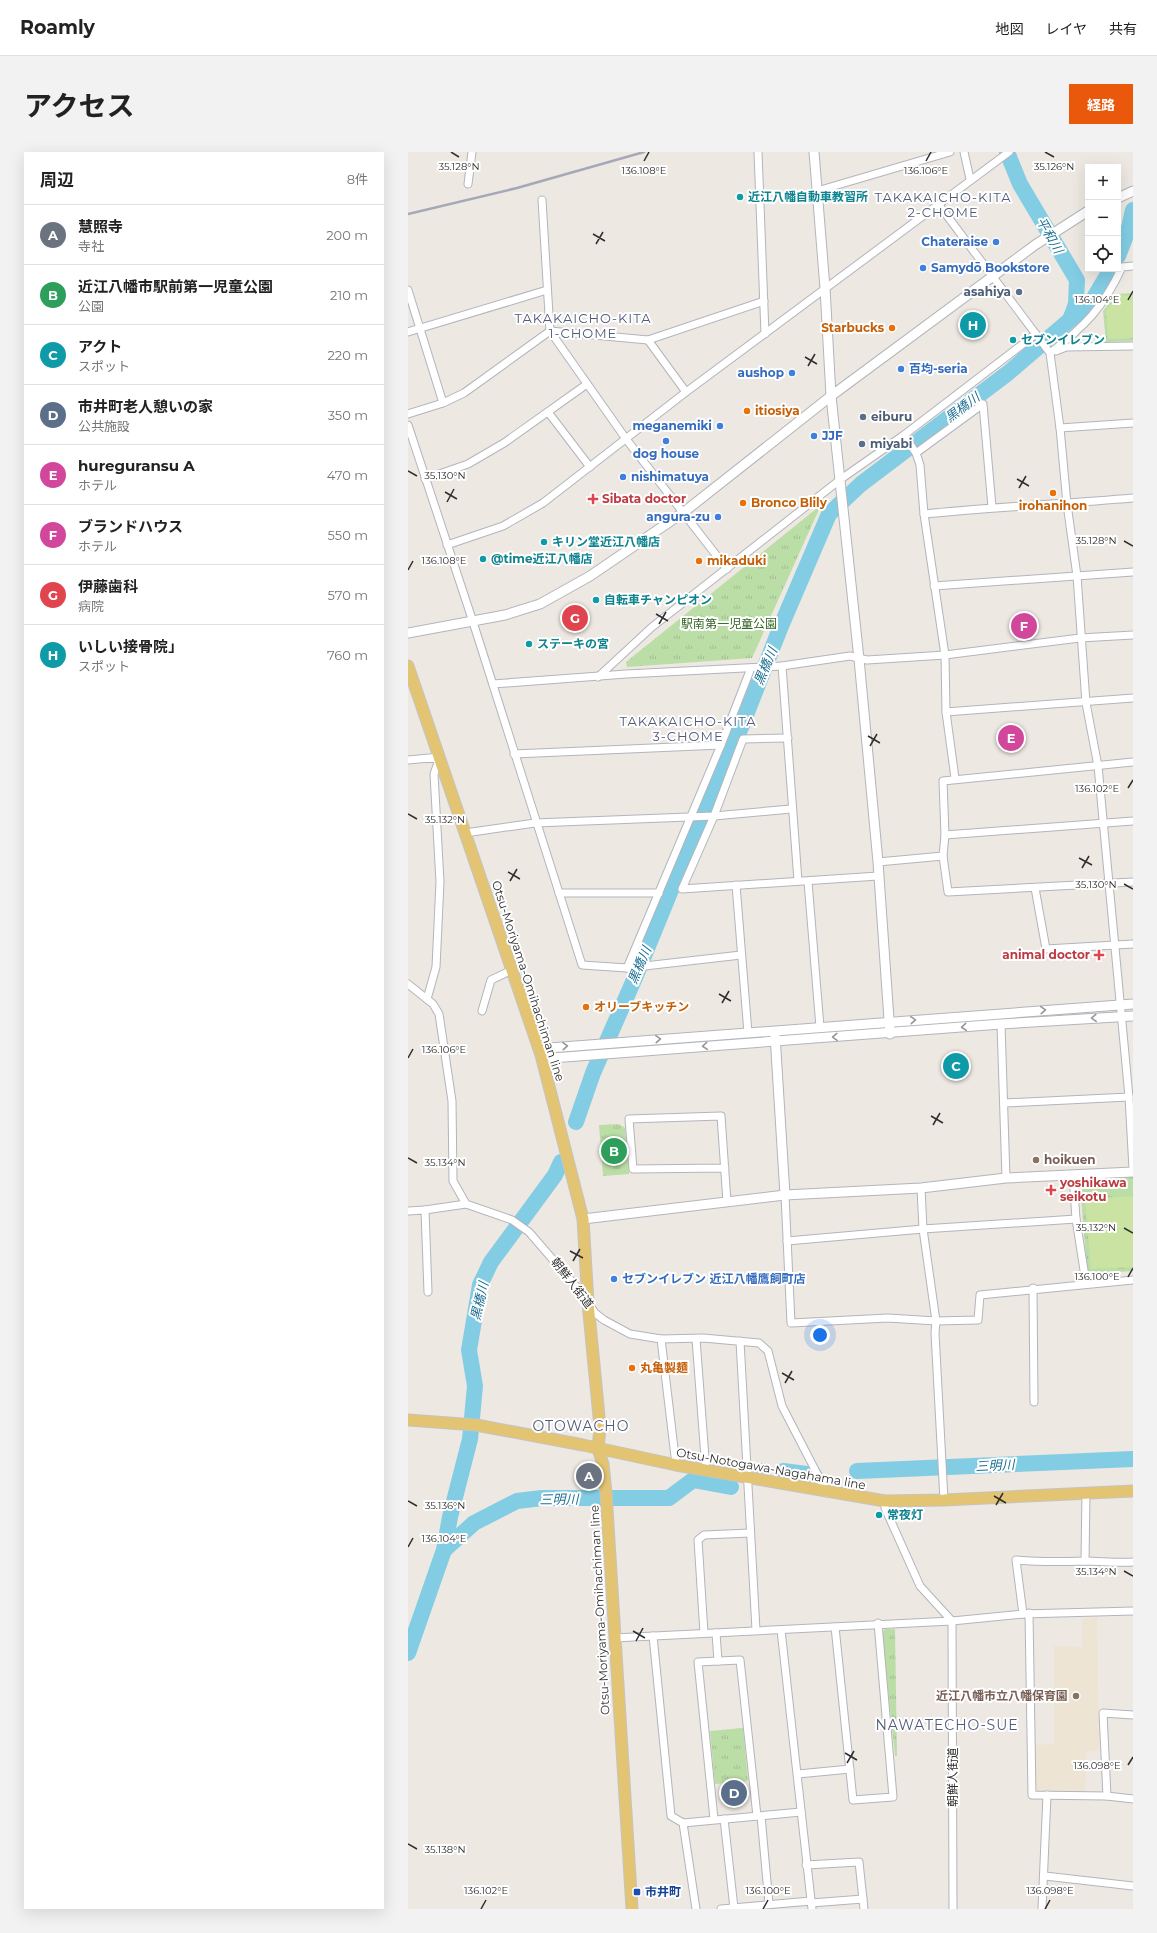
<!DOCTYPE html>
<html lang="ja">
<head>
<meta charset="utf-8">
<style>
	body { margin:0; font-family:Montserrat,"Noto Sans JP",sans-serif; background:#f2f2f2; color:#222 }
	.controls { position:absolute; right:12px; top:12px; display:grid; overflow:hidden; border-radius:0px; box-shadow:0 4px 16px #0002 }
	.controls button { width:36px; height:36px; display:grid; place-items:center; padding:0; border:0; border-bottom:1px solid #e0e0e0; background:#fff; color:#222; font:20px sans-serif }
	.you { position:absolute; left:412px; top:1183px; width:14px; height:14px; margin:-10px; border:3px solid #fff; border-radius:50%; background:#1a73e8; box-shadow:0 0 0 6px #1a73e833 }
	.badge { display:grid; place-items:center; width:26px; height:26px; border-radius:50%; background:#ea580c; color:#fff; font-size:13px; font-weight:700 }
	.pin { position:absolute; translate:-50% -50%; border:2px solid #fff; box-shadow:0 1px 4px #0006 }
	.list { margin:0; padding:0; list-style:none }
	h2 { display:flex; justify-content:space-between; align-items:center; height:52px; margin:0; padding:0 16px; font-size:17px }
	h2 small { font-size:13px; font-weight:400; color:#767676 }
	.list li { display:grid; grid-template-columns:26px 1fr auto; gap:12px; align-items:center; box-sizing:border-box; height:60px; padding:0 16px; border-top:1px solid #e0e0e0 }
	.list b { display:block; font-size:15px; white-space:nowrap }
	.list p { margin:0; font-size:13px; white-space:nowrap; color:#767676 }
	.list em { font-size:13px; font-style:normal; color:#767676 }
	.icon { flex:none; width:22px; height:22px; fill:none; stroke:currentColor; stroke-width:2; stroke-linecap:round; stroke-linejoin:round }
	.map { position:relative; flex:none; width:725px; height:1757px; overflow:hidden; border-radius:0px }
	header { display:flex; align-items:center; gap:24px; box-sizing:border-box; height:56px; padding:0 20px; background:#fff; border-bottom:1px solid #e0e0e0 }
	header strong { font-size:19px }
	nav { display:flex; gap:22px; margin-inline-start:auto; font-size:14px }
	.intro { display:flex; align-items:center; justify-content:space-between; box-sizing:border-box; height:96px; padding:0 24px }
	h1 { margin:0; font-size:28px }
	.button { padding:10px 18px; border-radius:0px; background:#ea580c; color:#fff; font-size:14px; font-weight:700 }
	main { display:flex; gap:24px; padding:0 24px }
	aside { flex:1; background:#fff; border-radius:0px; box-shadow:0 4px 16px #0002 }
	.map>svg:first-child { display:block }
	.education { fill:#ede4d4 }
	.medical { fill:#f3e1e3 }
	.park { fill:url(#park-tufts) }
	.pitch { fill:#cae3a3 }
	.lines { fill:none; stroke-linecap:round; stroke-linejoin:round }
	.river { stroke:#82cde3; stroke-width:16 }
	.minor-casing { stroke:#b3b5bc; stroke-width:9 }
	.tertiary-casing { stroke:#b3b5bc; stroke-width:11 }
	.primary-casing { stroke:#c4c4c4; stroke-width:13 }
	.minor { stroke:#fff; stroke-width:7 }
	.tertiary { stroke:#fff; stroke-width:9 }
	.primary { stroke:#e2c472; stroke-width:11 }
	.rail { stroke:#a5a8b6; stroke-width:2.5 }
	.oneway { stroke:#969696 }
	.ticks { fill:none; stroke:#2e2e2e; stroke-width:1.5 }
	.culture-dot { fill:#0f9aa8; stroke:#fff; stroke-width:1.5 }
	.shop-dot { fill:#3f7fe0; stroke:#fff; stroke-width:1.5 }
	.service-dot { fill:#5c6f8a; stroke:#fff; stroke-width:1.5 }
	.food-dot { fill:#e8710a; stroke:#fff; stroke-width:1.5 }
	.health-dot { fill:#e0444e; stroke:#fff; stroke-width:1.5 }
	.education-dot { fill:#8d6e63; stroke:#fff; stroke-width:1.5 }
	.transit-dot { fill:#1a4fb4; stroke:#fff; stroke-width:1.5 }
	.labels { text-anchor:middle; stroke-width:4; stroke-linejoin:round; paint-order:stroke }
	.culture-label { font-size:12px; font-weight:bold; fill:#0d838f; stroke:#fff; text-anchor:start }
	.shop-label { font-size:12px; font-weight:bold; fill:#366cbe; stroke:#fff; text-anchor:start }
	.service-label { font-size:12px; font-weight:bold; fill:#4e5e75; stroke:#fff; text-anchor:start }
	.food-label { font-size:12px; font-weight:bold; fill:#c56008; stroke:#fff; text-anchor:start }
	.health-label { font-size:12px; font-weight:bold; fill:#be3a42; stroke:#fff; text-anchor:start }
	.park-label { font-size:12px; fill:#346524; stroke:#fff }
	.street-label { font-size:12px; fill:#2e2e2e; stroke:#fff }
	.education-label { font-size:12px; font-weight:bold; fill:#785e54; stroke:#fff; text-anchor:start }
	.transit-label { font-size:12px; font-weight:bold; fill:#164399; stroke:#fff; text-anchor:start }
	.neighbourhood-label { font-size:13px; letter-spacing:1px; fill:#525b7a; stroke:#fff }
	.water-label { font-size:13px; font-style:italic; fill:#1d6f93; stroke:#fff }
	.quarter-label { font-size:14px; letter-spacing:1px; fill:#525b7a; stroke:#fff }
	.ticks-label { font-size:10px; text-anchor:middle; fill:#2e2e2e; stroke:#fff; stroke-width:4; stroke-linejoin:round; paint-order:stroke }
</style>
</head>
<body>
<header>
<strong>Roamly</strong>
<nav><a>地図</a><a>レイヤ</a><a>共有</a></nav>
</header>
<div class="intro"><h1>アクセス</h1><a class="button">経路</a></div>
<main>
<aside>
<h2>周辺<small>8件</small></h2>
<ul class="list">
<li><span class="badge" style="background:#6b7280">A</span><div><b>慧照寺</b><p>寺社</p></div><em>200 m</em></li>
<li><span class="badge" style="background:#2e9e5b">B</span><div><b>近江八幡市駅前第一児童公園</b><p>公園</p></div><em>210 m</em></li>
<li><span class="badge" style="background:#0f9aa8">C</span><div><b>アクト</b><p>スポット</p></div><em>220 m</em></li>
<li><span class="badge" style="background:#5c6f8a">D</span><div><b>市井町老人憩いの家</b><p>公共施設</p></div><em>350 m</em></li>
<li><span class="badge" style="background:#d1479c">E</span><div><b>hureguransu A</b><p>ホテル</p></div><em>470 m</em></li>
<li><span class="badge" style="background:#d1479c">F</span><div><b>ブランドハウス</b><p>ホテル</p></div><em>550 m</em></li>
<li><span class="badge" style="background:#e0444e">G</span><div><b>伊藤歯科</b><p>病院</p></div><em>570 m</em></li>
<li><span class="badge" style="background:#0f9aa8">H</span><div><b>いしい接骨院」</b><p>スポット</p></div><em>760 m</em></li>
</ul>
</aside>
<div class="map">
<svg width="725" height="1757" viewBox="0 0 725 1757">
	<defs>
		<pattern id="park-tufts" width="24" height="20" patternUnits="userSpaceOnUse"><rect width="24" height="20" fill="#bbdda6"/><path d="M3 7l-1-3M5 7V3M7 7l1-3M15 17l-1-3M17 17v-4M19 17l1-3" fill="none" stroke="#a1be8f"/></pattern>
	</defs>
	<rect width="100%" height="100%" fill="#ede8e2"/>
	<path class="education" d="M689,1465L691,1598L678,1600L677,1641H632L627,1635L626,1593L646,1592V1494L674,1495V1467Z"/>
	<path class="medical" d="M168,454L178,473L166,479L156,460Z"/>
	<g class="park">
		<path d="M725,141V189L698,190L695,159L708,142Z"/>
		<path d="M413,353L344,506L219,515L218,510Z"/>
		<path d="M211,972L217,976L221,1022L195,1024L191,973Z"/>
		<path d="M725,1023V1119L682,1122L679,1117L672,1033L677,1026Z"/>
		<path d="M477,1477H487L489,1604H487L474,1481Z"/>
		<path d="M335,1576L340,1629L307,1632L302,1579Z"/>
	</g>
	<g class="pitch">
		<path d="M725,143V186L700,187L698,159L709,144Z"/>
		<path d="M725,1044V1115L683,1117L677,1047Z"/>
	</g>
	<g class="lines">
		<g class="river">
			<path d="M599,0L612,32L669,128L668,152L662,168"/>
			<path d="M710,104L721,76L725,58"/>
			<path d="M168,970L185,921L229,821L290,672L334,573L373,474L421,362L453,332L600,221L684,149L703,117"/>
			<path d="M375,1319L406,1323"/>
			<path d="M449,1319L725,1307"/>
			<path d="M345,1320L354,1319"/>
			<path d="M36,1398L66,1371L109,1349L134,1346H261L285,1328L323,1335"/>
			<path d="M0,1501L36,1398L42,1365L62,1287L67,1234L61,1198L72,1133L83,1110L147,1023L153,1010"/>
		</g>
		<g class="minor-casing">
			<g id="minor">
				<path d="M350,0L357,182"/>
				<path d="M556,0L562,27"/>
				<path d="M60,32L64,0"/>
				<path d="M409,39L542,0"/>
				<path d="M134,48L142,179L218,287L319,417"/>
				<path d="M531,53L642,201L652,276L659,352L669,424L678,551L690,614L721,945L725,1017"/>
				<path d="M0,138L35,251"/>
				<path d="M0,180L139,138"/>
				<path d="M240,188L278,240"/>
				<path d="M648,199L658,195L725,194"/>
				<path d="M642,201C676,175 696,155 714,115L725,114"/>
				<path d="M140,260L182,315"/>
				<path d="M0,262L35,251L56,241L142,179L240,188L356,149"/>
				<path d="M0,273L65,470L174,813L219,816L333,803"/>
				<path d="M652,276L725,271"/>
				<path d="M496,283L508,301L512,313L516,362L537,503L538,560L547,626"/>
				<path d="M508,301L575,252L584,355"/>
				<path d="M17,327L60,312L96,291L179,232"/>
				<path d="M516,362C586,355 655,352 725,346"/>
				<path d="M39,393L95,374L135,351L278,240L601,0"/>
				<path d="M526,434L725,420"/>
				<path d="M374,514L390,729"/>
				<path d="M190,525L244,475L433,327L496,283L628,182"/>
				<path d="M85,532L218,522L374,514L442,504L459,508L537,503L672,486L725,483"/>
				<path d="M538,560L725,546"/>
				<path d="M380,586L335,587L306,664L274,737L470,724"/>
				<path d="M106,602L313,593"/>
				<path d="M0,608L32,605L26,622L32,730L28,815L19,847"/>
				<path d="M725,610L535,629L537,683L535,704L540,740L725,730"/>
				<path d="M57,681L127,671L306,664L383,657"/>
				<path d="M537,683L725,669"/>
				<path d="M470,710L535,704"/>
				<path d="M400,730L412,875"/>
				<path d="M328,733L340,881"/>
				<path d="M627,736L638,797L725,792"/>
				<path d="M151,741H251"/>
				<path d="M219,816L313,593L343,516"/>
				<path d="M0,832L25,852L31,862L44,949L45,1029L58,1052L104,1068L121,1080L172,1139L187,1161L196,1168L222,1182L253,1187L295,1186L351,1191L360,1199L374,1254L419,1341"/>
				<path d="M74,859L83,828L104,818"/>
				<path d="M593,872L598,1026"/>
				<path d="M597,951L721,945"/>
				<path d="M317,1016L225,1017L221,967L313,964L319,1050"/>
				<path d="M665,1023L668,1067L678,1131"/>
				<path d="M513,1036L515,1077L528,1169L527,1181L536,1348"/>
				<path d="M377,1043L383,1171L480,1166L528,1169L570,1168L572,1143L725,1128"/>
				<path d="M17,1058L58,1052"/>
				<path d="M0,1059L17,1058L20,1140"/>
				<path d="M379,1089L515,1077L668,1067"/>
				<path d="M625,1136L626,1250"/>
				<path d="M253,1187L268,1313"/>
				<path d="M288,1187L298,1319"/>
				<path d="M332,1189L348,1478"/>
				<path d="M477,1349V1356L512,1434L544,1469L615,1462L725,1459"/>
				<path d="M677,1409L678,1341"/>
				<path d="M621,1461L624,1643L699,1644L725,1647"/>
				<path d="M615,1462L608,1408C631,1410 652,1410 676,1409C692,1409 708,1411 725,1410"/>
				<path d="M427,1475L445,1648L485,1645L470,1471"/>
				<path d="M373,1478L404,1757"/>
				<path d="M296,1481L290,1388L296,1383L342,1381"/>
				<path d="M308,1481L310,1509"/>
				<path d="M245,1484L263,1664L275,1671L393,1660"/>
				<path d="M206,1486L544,1469L545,1757"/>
				<path d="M390,1622L442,1617"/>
				<path d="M699,1644L695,1561L725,1563"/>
				<path d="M353,1664L361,1752"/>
				<path d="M306,1667L290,1510L332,1508L349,1664"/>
				<path d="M316,1667L326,1756"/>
				<path d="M275,1671L288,1757"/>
				<path d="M398,1713L451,1710L456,1757"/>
				<path d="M637,1724L725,1734"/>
				<path d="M403,1751L455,1747"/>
				<path d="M313,1757L403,1749"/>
				<path d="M634,1757L639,1643"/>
			</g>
		</g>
		<g class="tertiary-casing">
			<g id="tertiary">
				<path d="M406,0L417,136L423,244L451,507L470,710L482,882"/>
				<path d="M710,46L725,39"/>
				<path d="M0,481L97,463L132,452L182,424L276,360L423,244L627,93L680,59"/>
				<path d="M367,883L377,1043"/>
				<path d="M133,903L141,896L725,852"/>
				<path d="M133,903L144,906L593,872L725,864"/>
				<path d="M175,1067L377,1043L513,1036L598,1026L725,1020"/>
			</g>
		</g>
		<g class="primary-casing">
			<g id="primary">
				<path d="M0,514L133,903L175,1067L180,1151L192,1275L190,1297L195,1312L198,1341L224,1757"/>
				<path d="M0,1268L68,1273L175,1293L268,1313L477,1349L536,1348L725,1339"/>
			</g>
		</g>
		<use href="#minor" class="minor"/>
		<use href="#tertiary" class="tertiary"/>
		<use href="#primary" class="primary"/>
		<path class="rail" d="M0,62L109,36L236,0"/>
	</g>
	<defs><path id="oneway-chevron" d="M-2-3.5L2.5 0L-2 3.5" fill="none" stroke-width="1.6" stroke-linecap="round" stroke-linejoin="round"/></defs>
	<g class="oneway">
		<use href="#oneway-chevron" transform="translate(635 858) rotate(-4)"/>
		<use href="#oneway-chevron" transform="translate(686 866) rotate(177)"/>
		<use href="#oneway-chevron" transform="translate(505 868) rotate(-4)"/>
		<use href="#oneway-chevron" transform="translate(556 875) rotate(175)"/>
		<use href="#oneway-chevron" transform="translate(427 885) rotate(177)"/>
		<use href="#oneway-chevron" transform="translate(250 887) rotate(-4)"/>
		<use href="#oneway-chevron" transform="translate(157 894) rotate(-4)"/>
		<use href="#oneway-chevron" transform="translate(297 894) rotate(175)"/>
	</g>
	<path class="ticks" d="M43,0L51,5M637,0L646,5M236,9L241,0M518,9L523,0M185,82L197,89M188,92L195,80M720,148L725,139M397,205L409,212M400,214L407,202M0,319L9,324M609,327L621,334M611,336L618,324M37,340L49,347M39,350L46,337M716,389L725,394M0,418L5,409M248,462L260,469M251,472L258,460M460,584L472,591M462,594L469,582M720,636L725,628M0,662L9,667M671,706L684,713M674,716L681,704M100,720L112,727M102,729L109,717M716,732L725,737M311,842L323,849M314,851L321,839M0,906L5,897M523,964L535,971M525,973L532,961M0,1006L9,1011M716,1076L725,1081M162,1099L175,1106M165,1109L172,1097M720,1125L725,1116M374,1221L386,1228M377,1231L384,1219M586,1344L598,1351M0,1349L9,1354M588,1353L595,1341M0,1395L5,1386M716,1419L725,1424M225,1479L237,1486M228,1489L235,1476M437,1601L449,1608M439,1611L446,1599M720,1613L725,1605M0,1692L9,1697M73,1757L78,1748M355,1757L360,1748M637,1757L642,1748"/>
	<g class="culture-dot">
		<circle cx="332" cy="45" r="4"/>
		<circle cx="605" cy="188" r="4"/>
		<circle cx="136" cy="390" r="4"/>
		<circle cx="75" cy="407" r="4"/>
		<circle cx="188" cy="448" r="4"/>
		<circle cx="121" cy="492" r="4"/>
		<circle cx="471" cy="1363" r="4"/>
	</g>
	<g class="shop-dot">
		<circle cx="588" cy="90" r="4"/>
		<circle cx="515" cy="116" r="4"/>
		<circle cx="493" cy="217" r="4"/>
		<circle cx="384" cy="221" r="4"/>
		<circle cx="312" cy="274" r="4"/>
		<circle cx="406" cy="284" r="4"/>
		<circle cx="258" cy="289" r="4"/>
		<circle cx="215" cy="325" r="4"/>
		<circle cx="310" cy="365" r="4"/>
		<circle cx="206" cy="1127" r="4"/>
	</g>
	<g class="service-dot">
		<circle cx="611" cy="140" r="4"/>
		<circle cx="455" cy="265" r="4"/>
		<circle cx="454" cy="292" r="4"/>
	</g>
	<g class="food-dot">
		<circle cx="484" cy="176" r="4"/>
		<circle cx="339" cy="259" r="4"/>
		<circle cx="645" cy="341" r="4"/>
		<circle cx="335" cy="351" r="4"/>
		<circle cx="291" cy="409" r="4"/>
		<circle cx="178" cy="855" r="4"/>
		<circle cx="224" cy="1216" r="4"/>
	</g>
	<g class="health-dot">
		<path d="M183 341h4v4h4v4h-4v4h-4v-4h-4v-4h4z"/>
		<path d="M689 797h4v4h4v4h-4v4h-4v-4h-4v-4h4z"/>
		<path d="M641 1032h4v4h4v4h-4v4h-4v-4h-4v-4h4z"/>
	</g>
	<g class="education-dot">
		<circle cx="628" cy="1008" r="4"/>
		<circle cx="668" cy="1544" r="4"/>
	</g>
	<rect class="transit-dot" x="225" y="1736" width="8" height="8" rx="2"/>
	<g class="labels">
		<g class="culture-label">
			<text x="340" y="49">近江八幡自動車教習所</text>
			<text x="613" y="192">セブンイレブン</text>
			<text x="144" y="394">キリン堂近江八幡店</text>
			<text x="83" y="411">@time近江八幡店</text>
			<text x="196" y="452">自転車チャンピオン</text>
			<text x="129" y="496">ステーキの宮</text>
			<text x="479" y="1367">常夜灯</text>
		</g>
		<g class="shop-label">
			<text x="580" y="94" text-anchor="end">Chateraise</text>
			<text x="523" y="120">Samydō Bookstore</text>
			<text x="501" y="221">百均-seria</text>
			<text x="376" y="225" text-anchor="end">aushop</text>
			<text x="304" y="278" text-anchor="end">meganemiki</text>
			<text x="414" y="288">JJF</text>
			<text x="258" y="306" text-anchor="middle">dog house</text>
			<text x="223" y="329">nishimatuya</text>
			<text x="302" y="369" text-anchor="end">angura-zu</text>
			<text x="214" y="1131">セブンイレブン 近江八幡鷹飼町店</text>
		</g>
		<g class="service-label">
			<text x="603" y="144" text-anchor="end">asahiya</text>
			<text x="463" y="269">eiburu</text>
			<text x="462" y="296">miyabi</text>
		</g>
		<g class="food-label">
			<text x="476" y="180" text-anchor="end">Starbucks</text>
			<text x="347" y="263">itiosiya</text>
			<text x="343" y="355">Bronco Blily</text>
			<text x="645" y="358" text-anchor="middle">irohanihon</text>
			<text x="299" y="413">mikaduki</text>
			<text x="186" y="859">オリーブキッチン</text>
			<text x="232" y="1220">丸亀製麺</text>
		</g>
		<g class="health-label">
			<text x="194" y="351">Sibata doctor</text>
			<text x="682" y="807" text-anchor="end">animal doctor</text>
			<text x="652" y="1035">yoshikawa<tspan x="652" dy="14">seikotu</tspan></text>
		</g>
		<g class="park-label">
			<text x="321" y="476">駅南第一児童公園</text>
		</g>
		<g class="street-label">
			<text transform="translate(120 829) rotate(72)" y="4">Otsu-Moriyama-Omihachiman line</text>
			<text transform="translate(164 1131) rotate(52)" y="4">朝鮮人街道</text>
			<text transform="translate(363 1317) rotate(10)" y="4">Otsu-Notogawa-Nagahama line</text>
			<text transform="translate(192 1458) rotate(-93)" y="4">Otsu-Moriyama-Omihachiman line</text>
			<text transform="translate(545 1625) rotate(-90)" y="4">朝鮮人街道</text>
		</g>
		<g class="education-label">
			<text x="636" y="1012">hoikuen</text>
			<text x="660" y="1548" text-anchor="end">近江八幡市立八幡保育園</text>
		</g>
		<g class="transit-label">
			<text x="237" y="1744">市井町</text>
		</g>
		<g class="neighbourhood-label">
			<text x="535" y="50">TAKAKAICHO-KITA<tspan x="535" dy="15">2-CHOME</tspan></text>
			<text x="175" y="171">TAKAKAICHO-KITA<tspan x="175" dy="15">1-CHOME</tspan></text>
			<text x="280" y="574">TAKAKAICHO-KITA<tspan x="280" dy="15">3-CHOME</tspan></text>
		</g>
		<g class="water-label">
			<text transform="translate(642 83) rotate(60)" y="5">平和川</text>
			<text transform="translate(554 255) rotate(-37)" y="5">黒橋川</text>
			<text transform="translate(357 514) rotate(-67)" y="5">黒橋川</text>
			<text transform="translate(231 813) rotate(-67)" y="5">黒橋川</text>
			<text transform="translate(71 1149) rotate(-77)" y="5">黒橋川</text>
			<text transform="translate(587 1313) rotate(-3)" y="5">三明川</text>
			<text transform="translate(151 1347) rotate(-1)" y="5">三明川</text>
		</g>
		<g class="quarter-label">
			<text x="173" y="1279">OTOWACHO</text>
			<text x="539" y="1578">NAWATECHO-SUE</text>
		</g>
	</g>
	<g class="ticks-label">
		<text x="51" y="18">35.128°N</text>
		<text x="646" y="18">35.126°N</text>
		<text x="236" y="22">136.108°E</text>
		<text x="518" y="22">136.106°E</text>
		<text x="689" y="151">136.104°E</text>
		<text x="37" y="327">35.130°N</text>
		<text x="688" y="392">35.128°N</text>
		<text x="36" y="412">136.108°E</text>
		<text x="689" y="640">136.102°E</text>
		<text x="37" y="671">35.132°N</text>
		<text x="688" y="736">35.130°N</text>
		<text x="36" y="901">136.106°E</text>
		<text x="37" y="1014">35.134°N</text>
		<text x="688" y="1079">35.132°N</text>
		<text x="689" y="1128">136.100°E</text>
		<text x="37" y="1357">35.136°N</text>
		<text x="36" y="1390">136.104°E</text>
		<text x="688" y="1423">35.134°N</text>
		<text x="689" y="1617">136.098°E</text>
		<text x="37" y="1701">35.138°N</text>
		<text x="78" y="1742">136.102°E</text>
		<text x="360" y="1742">136.100°E</text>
		<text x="642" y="1742">136.098°E</text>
	</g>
</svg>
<div class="controls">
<button>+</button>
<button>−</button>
<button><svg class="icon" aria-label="locate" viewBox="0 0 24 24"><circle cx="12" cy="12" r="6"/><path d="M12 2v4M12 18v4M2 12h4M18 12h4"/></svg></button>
</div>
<div class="you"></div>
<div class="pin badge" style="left:181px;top:1324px;background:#6b7280">A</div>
<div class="pin badge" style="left:206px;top:999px;background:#2e9e5b">B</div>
<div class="pin badge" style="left:548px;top:914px;background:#0f9aa8">C</div>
<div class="pin badge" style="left:326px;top:1641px;background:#5c6f8a">D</div>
<div class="pin badge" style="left:603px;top:586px;background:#d1479c">E</div>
<div class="pin badge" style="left:616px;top:474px;background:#d1479c">F</div>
<div class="pin badge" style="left:167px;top:466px;background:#e0444e">G</div>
<div class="pin badge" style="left:565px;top:173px;background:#0f9aa8">H</div>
</div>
</main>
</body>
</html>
